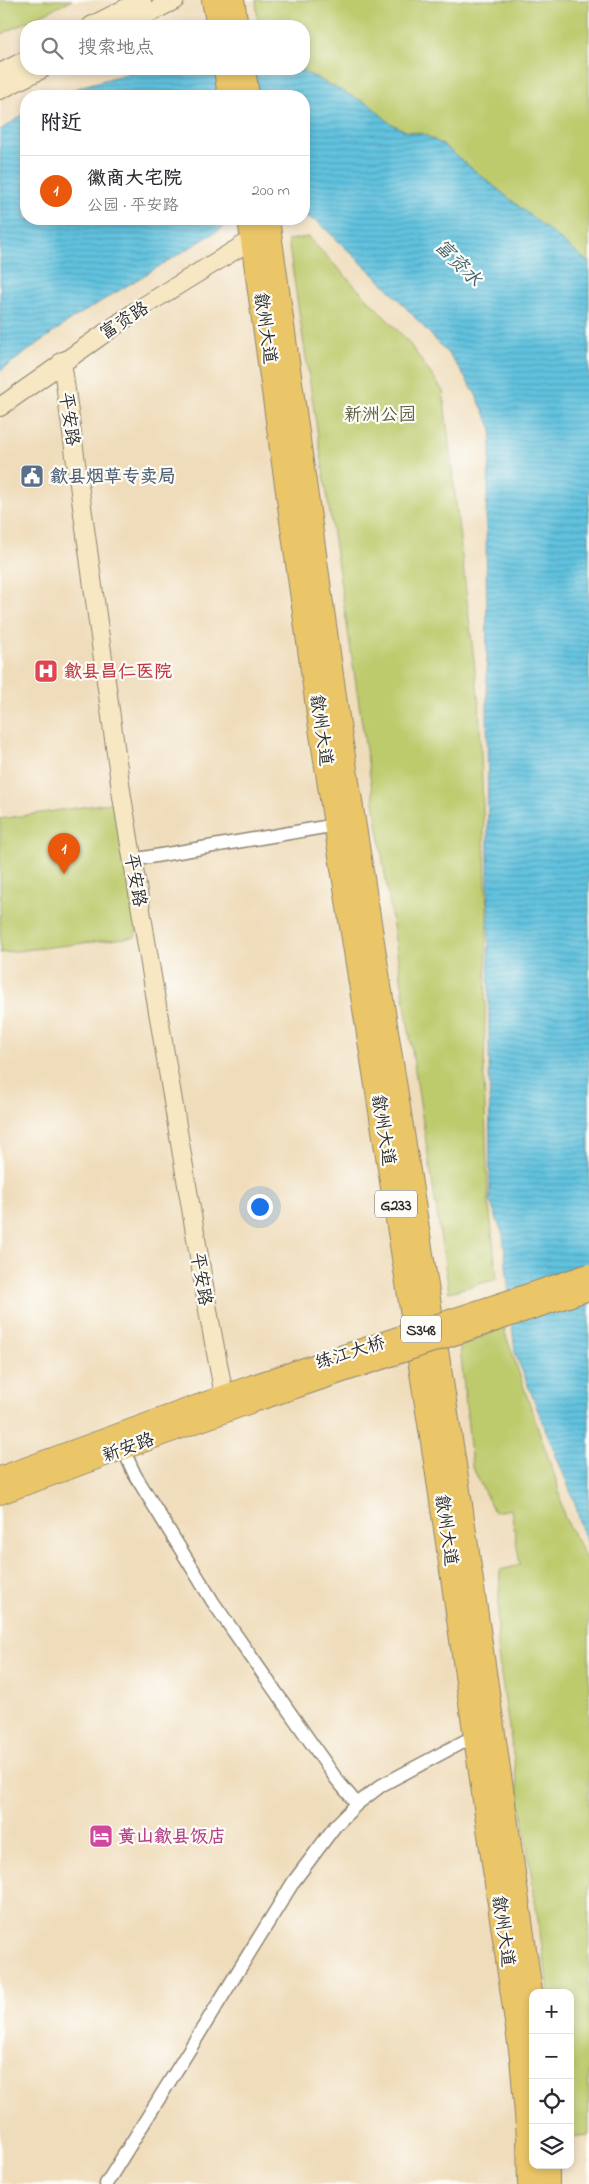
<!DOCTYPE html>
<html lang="zh">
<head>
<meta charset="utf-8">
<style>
	body { margin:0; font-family:"Indie Flower","LXGW WenKai TC",sans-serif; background:#f7f7f7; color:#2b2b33 }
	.controls { position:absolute; right:15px; bottom:15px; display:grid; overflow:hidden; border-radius:10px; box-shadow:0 2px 8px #0003 }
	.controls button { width:45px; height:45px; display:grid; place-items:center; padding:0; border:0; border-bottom:1px solid #e1e1e2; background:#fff; color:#2b2b33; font:25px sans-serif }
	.you { position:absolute; left:259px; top:1206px; width:18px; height:18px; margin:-12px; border:4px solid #fff; border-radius:50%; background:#1a73e8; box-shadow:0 0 0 8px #1a73e833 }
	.badge { display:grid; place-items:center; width:32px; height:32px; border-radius:50%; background:#ea580c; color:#fff; font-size:16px; font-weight:700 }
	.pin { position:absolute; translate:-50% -41px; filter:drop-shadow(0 1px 2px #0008) }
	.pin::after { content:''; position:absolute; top:26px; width:18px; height:15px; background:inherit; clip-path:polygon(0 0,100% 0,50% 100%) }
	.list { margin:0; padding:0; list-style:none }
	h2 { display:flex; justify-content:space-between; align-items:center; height:65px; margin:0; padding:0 20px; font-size:21px }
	h2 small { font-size:16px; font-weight:400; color:#7c7c81 }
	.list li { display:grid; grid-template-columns:32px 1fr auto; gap:15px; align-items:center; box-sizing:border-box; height:70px; padding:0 20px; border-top:1px solid #e1e1e2 }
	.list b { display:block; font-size:19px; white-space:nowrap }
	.list p { margin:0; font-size:16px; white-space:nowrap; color:#7c7c81 }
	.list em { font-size:16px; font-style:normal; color:#7c7c81 }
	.icon { flex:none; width:28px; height:28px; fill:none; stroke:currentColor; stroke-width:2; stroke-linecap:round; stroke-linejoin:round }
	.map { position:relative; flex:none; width:589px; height:2184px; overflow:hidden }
	.search { position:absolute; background:#fff; box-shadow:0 2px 8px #0003; left:20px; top:20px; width:290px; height:55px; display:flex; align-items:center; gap:12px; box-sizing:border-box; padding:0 18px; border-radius:20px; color:#7c7c81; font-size:19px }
	.panel { position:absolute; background:#fff; box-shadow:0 2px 8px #0003; left:20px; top:90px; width:290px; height:135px; border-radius:20px }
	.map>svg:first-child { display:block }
	.green { fill:#bdcb6d; stroke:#747b4c }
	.water { fill:url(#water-rules); stroke:#467685 }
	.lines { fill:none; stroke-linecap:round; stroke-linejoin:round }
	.street-casing { stroke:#8d8472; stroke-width:15 }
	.secondary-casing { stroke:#8d8472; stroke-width:20 }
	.primary-casing { stroke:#8d8472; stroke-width:22 }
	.highway-casing { stroke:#8d8472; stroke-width:26 }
	.street { stroke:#fff; stroke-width:12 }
	.secondary { stroke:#f7e8c3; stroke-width:18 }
	.primary { stroke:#ebc669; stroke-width:20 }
	.highway { stroke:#ebc669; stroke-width:24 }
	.primary-bridge-casing { stroke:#8d8472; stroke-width:22; stroke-linecap:butt }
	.primary-bridge { stroke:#ebc669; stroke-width:20 }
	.labels { text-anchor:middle; stroke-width:4.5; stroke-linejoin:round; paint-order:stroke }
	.shield { fill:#fdfcf7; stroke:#6a6a68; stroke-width:1 }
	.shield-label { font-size:16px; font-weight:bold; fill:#2b2b2b }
	.street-label { font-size:18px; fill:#2b2b2b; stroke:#fdfcf7 }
	.park-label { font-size:18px; fill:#575b3f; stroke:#fdfcf7 }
	.service-label { font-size:18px; font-weight:bold; fill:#4e5e75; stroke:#fdfcf7; text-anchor:start }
	.health-label { font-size:18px; font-weight:bold; fill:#be3a42; stroke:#fdfcf7; text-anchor:start }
	.hotel-label { font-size:18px; font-weight:bold; fill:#b23c85; stroke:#fdfcf7; text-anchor:start }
	.water-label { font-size:19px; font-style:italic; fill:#3e606a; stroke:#fdfcf7 }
</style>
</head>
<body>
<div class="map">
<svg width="589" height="2184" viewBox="0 0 589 2184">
	<defs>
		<pattern id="water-rules" width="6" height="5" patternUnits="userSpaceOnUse" patternTransform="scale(1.25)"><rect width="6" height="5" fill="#61c2df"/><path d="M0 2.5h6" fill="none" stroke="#509eb5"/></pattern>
	</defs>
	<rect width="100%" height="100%" fill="#fdfcf7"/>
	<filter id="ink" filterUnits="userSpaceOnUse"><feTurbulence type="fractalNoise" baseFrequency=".02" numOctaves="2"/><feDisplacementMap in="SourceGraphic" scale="10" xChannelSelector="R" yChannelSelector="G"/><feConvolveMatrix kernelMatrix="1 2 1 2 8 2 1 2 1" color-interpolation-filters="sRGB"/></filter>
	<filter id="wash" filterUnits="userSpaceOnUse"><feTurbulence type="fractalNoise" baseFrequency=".0096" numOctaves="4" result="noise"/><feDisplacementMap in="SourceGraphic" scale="20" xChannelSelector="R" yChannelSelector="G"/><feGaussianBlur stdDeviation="1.12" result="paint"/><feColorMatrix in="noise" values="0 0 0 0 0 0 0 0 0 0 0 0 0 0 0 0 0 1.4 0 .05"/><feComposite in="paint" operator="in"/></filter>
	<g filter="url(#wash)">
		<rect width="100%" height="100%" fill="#efdcba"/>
		<g class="green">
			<path d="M0,0H72L0,35Z"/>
			<path d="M256,0H589V263L443,145L423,134L405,131L390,123L317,78L298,69H304V26H258Z"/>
			<path d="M308,237L406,339L443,391L479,704L487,910L484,1077L488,1195L497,1279L449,1292L288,240Z"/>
			<path d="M117,802L137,929L135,937L0,953V819Z"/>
			<path d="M503,1327L557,1483L564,1516L589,1564V2135L570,2137V1993H549L497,1648L500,1570L520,1565L511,1509L494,1512L472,1466L460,1347Z"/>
		</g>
		<g class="water">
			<path d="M143,69H298L370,105L390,123L405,131L423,134L443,145L589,263V1546L582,1530L575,1503L515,1353L503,1235L490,1201L486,513L492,429L475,393L452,358L387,287L318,222L304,216V96H58L83,86Z"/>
			<path d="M26,113V219H246L234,221L72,319L0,371V130Z"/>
		</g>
	</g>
	<g filter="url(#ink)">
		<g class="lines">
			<g class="street-casing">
				<g id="street">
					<path d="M132,860L336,825"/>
					<path d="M123,1449L135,1475L213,1602L337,1780L357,1804"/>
					<path d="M106,2184L294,1881L336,1825L357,1804L382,1785L476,1735"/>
				</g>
			</g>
			<g class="secondary-casing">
				<g id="secondary">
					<path d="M91,26L142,0"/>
					<path d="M124,26L175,0"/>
					<path d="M0,73L26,60"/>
					<path d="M0,90L42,69"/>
					<path d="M62,361L122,797L209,1316L224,1395"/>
					<path d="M0,407L139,309L253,239"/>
				</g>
			</g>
			<g class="primary-casing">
				<g id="primary">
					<path d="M0,1477L253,1385"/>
					<path d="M0,1494L256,1401"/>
				</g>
			</g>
			<g class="highway-casing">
				<g id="highway">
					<path d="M214,0L219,26"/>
					<path d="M232,0L236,26"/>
					<path d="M226,69L230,96"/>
					<path d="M243,69L247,96"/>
					<path d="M250,219L321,728L440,1487L522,2057L529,2137L530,2184"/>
					<path d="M267,219L338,725L457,1484L533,2012"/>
					<path d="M547,2184V2165"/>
				</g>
			</g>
			<use href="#street" class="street"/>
			<use href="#secondary" class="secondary"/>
			<use href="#primary" class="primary"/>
			<use href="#highway" class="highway"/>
			<g class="primary-bridge-casing">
				<g id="primary-bridge">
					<path d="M253,1385L589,1274"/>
					<path d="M256,1401L589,1290"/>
				</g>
			</g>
			<use href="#primary-bridge" class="primary-bridge"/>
		</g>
	</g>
	<defs>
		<g id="civic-square" transform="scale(1.25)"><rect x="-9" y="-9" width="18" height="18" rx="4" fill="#5c6f8a" stroke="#fdfcf7"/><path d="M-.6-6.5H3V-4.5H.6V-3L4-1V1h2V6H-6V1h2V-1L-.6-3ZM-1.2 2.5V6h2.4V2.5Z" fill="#fff"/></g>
		<g id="hospital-square" transform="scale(1.25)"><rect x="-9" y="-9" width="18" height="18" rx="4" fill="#e0444e" stroke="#fdfcf7"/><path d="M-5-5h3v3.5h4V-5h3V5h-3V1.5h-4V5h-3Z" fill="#fff"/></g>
		<g id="hotel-square" transform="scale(1.25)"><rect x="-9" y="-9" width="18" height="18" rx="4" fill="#d1479c" stroke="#fdfcf7"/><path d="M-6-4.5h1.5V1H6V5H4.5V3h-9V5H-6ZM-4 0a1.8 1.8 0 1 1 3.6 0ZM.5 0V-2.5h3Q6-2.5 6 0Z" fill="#fff"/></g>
	</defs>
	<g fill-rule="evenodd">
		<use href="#civic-square" x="32" y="476"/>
		<use href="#hospital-square" x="46" y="671"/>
		<use href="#hotel-square" x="101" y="1836"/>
	</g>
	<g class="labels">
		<g class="shield">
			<rect x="375" y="1190.5" width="42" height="27" rx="4"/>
			<rect x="401" y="1315.5" width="40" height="27" rx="4"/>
		</g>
		<g class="shield-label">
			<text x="396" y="1210">G233</text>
			<text x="421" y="1335">S348</text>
		</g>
		<g class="street-label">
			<text transform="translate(124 320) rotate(-33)" y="6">富资路</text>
			<text transform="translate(266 328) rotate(82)" y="6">歙州大道</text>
			<text transform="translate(70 419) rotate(82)" y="6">平安路</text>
			<text transform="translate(322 730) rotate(82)" y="6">歙州大道</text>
			<text transform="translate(136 880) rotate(80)" y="6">平安路</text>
			<text transform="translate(384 1130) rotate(81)" y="6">歙州大道</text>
			<text transform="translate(202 1279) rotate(81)" y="6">平安路</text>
			<text transform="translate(350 1352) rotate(-18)" y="6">练江大桥</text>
			<text transform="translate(128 1447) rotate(-20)" y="6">新安路</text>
			<text transform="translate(447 1530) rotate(82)" y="6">歙州大道</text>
			<text transform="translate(504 1931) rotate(82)" y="6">歙州大道</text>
		</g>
		<g class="park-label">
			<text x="380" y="420">新洲公园</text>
		</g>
		<g class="service-label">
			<text x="50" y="482">歙县烟草专卖局</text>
		</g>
		<g class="health-label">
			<text x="64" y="677">歙县昌仁医院</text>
		</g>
		<g class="hotel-label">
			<text x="118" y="1842">黄山歙县饭店</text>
		</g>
		<g class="water-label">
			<text transform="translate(459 262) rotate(45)" y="7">富资水</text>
		</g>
	</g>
</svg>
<div class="controls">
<button>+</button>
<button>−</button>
<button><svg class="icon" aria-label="locate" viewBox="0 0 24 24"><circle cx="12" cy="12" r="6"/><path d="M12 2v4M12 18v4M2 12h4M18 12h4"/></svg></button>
<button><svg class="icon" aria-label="layers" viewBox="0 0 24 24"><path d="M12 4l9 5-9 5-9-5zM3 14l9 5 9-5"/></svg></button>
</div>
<div class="you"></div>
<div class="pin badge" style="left:64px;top:874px">1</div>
<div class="search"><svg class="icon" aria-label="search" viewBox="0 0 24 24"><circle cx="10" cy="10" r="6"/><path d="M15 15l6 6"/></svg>搜索地点</div>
<section class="panel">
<h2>附近<small></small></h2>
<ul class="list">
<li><span class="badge">1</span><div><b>徽商大宅院</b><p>公园 · 平安路</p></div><em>200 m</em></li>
</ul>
</section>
</div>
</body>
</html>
